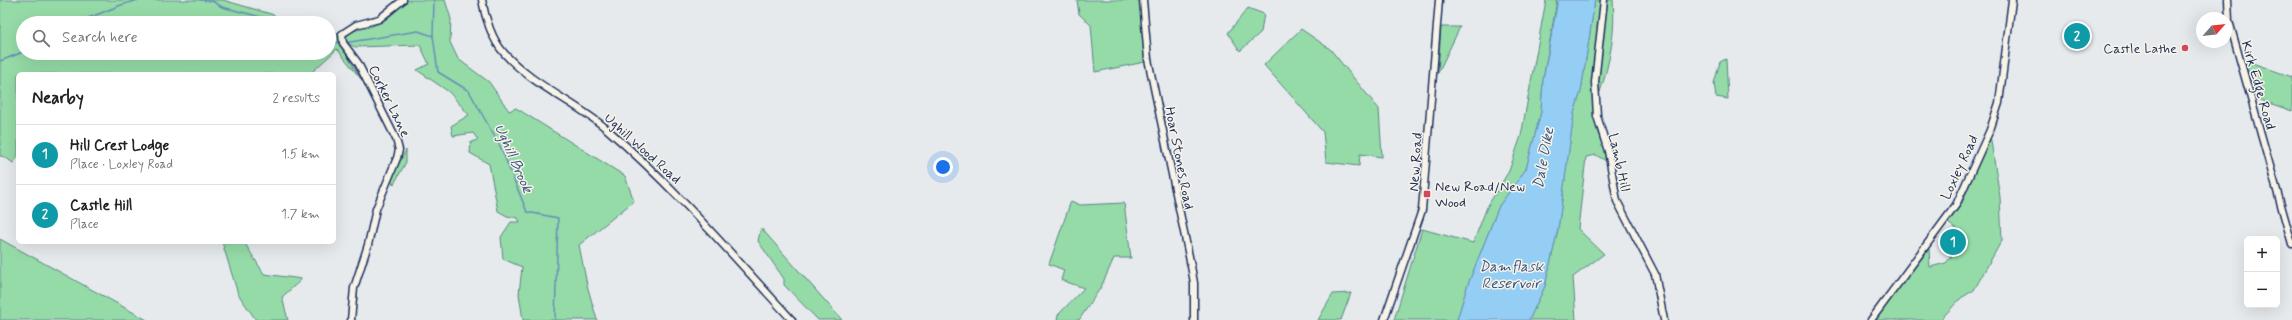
<!DOCTYPE html>
<html lang="en">
<head>
<meta charset="utf-8">
<style>
	body { margin:0; font-family:Mynerve,sans-serif; background:#f2f2f2; color:#222 }
	.controls { position:absolute; right:12px; bottom:12px; display:grid; overflow:hidden; border-radius:6px; box-shadow:0 4px 16px #0002 }
	.controls button { width:36px; height:36px; display:grid; place-items:center; padding:0; border:0; border-bottom:1px solid #e0e0e0; background:#fff; color:#222; font:20px sans-serif }
	.compass { position:absolute; left:2196px; top:12px; width:36px; height:36px; border-radius:50%; background:#fff; box-shadow:0 4px 16px #0002; rotate:63deg }
	.you { position:absolute; left:943px; top:167px; width:14px; height:14px; margin:-10px; border:3px solid #fff; border-radius:50%; background:#1a73e8; box-shadow:0 0 0 6px #1a73e833 }
	.badge { display:grid; place-items:center; width:26px; height:26px; border-radius:50%; background:#d1495b; color:#fff; font-size:13px; font-weight:700 }
	.pin { position:absolute; translate:-50% -50%; border:2px solid #fff; box-shadow:0 1px 4px #0006 }
	.list { margin:0; padding:0; list-style:none }
	h2 { display:flex; justify-content:space-between; align-items:center; height:52px; margin:0; padding:0 16px; font-size:17px }
	h2 small { font-size:13px; font-weight:400; color:#767676 }
	.list li { display:grid; grid-template-columns:26px 1fr auto; gap:12px; align-items:center; box-sizing:border-box; height:60px; padding:0 16px; border-top:1px solid #e0e0e0 }
	.list b { display:block; font-size:15px; white-space:nowrap }
	.list p { margin:0; font-size:13px; white-space:nowrap; color:#767676 }
	.list em { font-size:13px; font-style:normal; color:#767676 }
	.icon { flex:none; width:22px; height:22px; fill:none; stroke:currentColor; stroke-width:2; stroke-linecap:round; stroke-linejoin:round }
	.map { position:relative; flex:none; width:2292px; height:320px; overflow:hidden }
	.search { position:absolute; background:#fff; box-shadow:0 4px 16px #0002; left:16px; top:16px; width:320px; height:44px; display:flex; align-items:center; gap:10px; box-sizing:border-box; padding:0 14px; border-radius:22px; color:#767676; font-size:15px }
	.panel { position:absolute; background:#fff; box-shadow:0 4px 16px #0002; left:16px; top:72px; width:320px; height:172px; border-radius:6px }
	.map>svg:first-child { display:block }
	.green { fill:#95dba7; stroke:#588582 }
	.water { fill:#95cef5; stroke:#648eb9 }
	.lines { fill:none; stroke-linecap:round; stroke-linejoin:round }
	.stream { stroke:#648eb9; stroke-width:1.5 }
	.minor-casing { stroke:#1b2f5e; stroke-width:9 }
	.minor { stroke:#f7f3e8; stroke-width:6 }
	.poi-dot { fill:#d1495b; stroke:#f7f3e8; stroke-width:1.5 }
	.labels { text-anchor:middle; stroke-width:3; stroke-linejoin:round; paint-order:stroke }
	.poi-label { font-size:14px; fill:#1b2f5e; stroke:#f7f3e8; text-anchor:end }
	.street-label { font-size:14px; fill:#1b2f5e; stroke:#f7f3e8 }
	.water-label { font-size:15px; font-style:italic; fill:#3a5784; stroke:#f7f3e8 }
</style>
</head>
<body>
<div class="map">
<svg width="2292" height="320" viewBox="0 0 2292 320">
	<rect width="100%" height="100%" fill="#e6eaed"/>
	<filter id="ink" filterUnits="userSpaceOnUse"><feTurbulence type="fractalNoise" baseFrequency=".025" numOctaves="2"/><feDisplacementMap in="SourceGraphic" scale="8" xChannelSelector="R" yChannelSelector="G"/><feConvolveMatrix kernelMatrix="1 2 1 2 8 2 1 2 1" color-interpolation-filters="sRGB"/></filter>
	<g filter="url(#ink)">
		<g class="green">
			<path d="M0,0H223L271,14L291,23H23V53H329V34H339L340,44L361,79L337,49L310,74H18V157L13,163L5,157L0,156Z"/>
			<path d="M407,0H445L451,19L450,42L458,59L489,82L509,111L516,108L625,176L634,201L579,245L587,285L597,320H523L519,294L522,267L503,259L501,237L511,222H520L518,218L507,216L498,211L489,164L470,153L471,142L478,140L473,133L453,136L451,126L469,115L449,92L417,70L429,64L420,45L355,47L347,43L345,35C357,28 363,30 375,25C387,21 398,9 407,0Z"/>
			<path d="M1077,0H1140L1145,62L1095,72L1091,25L1079,14Z"/>
			<path d="M1546,0H1557L1543,80L1541,112L1526,169L1499,206L1467,287L1457,320H1394L1422,229L1473,243L1487,207L1509,171L1521,136Z"/>
			<path d="M1595,0H1601L1592,82L1596,128L1605,152L1606,161L1596,155L1586,157L1578,229L1604,254L1573,277L1576,320H1529L1545,286L1558,229L1574,113L1581,91Z"/>
			<path d="M1606,0H1613C1616,31 1610,62 1600,92L1596,86Z"/>
			<path d="M1248,8L1264,14L1261,32L1240,51L1228,33Z"/>
			<path d="M1441,27H1460L1438,73Z"/>
			<path d="M1301,29L1330,49L1379,109L1382,157L1360,154L1359,166L1326,162L1323,132L1264,65Z"/>
			<path d="M1726,59L1728,99L1716,97L1714,83L1720,62Z"/>
			<path d="M2244,60L2292,77V111L2255,98Z"/>
			<path d="M1990,135L2000,197L2002,240L1974,290L1961,298L1940,320H1875L1929,249L1930,267L1946,263L1967,236L1948,223L1962,203Z"/>
			<path d="M406,150V162L394,184L390,181Z"/>
			<path d="M1071,201L1080,205L1124,203L1131,258H1114L1101,287L1079,320H1057L1058,315L1084,288L1061,280L1064,270L1049,264Z"/>
			<path d="M761,228L842,320H818L784,285V279L758,241Z"/>
			<path d="M0,239L147,320H0Z"/>
			<path d="M222,242H244L264,274L302,279L282,297L288,320H256L238,294Z"/>
			<path d="M1351,293L1341,320H1318L1333,294Z"/>
		</g>
		<path class="water" d="M1558,0H1595L1581,91L1574,113L1558,229L1545,286L1529,320H1457L1467,287L1499,206L1526,169L1541,112L1543,80Z"/>
		<g class="lines">
			<g class="stream">
				<path d="M201,0L212,1L222,7L284,23"/>
				<path d="M434,0L433,36L438,72L469,91L501,148L527,212L558,218L555,320"/>
				<path d="M76,23L121,5L138,0"/>
				<path d="M329,42L341,43"/>
				<path d="M344,43L418,31L433,36"/>
				<path d="M0,61L23,52"/>
			</g>
			<g class="minor-casing">
				<g id="minor">
					<path d="M482,0C485,17 492,40 504,53C533,86 576,102 608,130C675,188 732,255 792,320"/>
					<path d="M1143,0L1148,59L1191,266L1194,283V320"/>
					<path d="M1604,0L1595,82L1597,116L1608,151L1617,201L1655,274L1664,320"/>
					<path d="M2228,0L2229,21L2292,244"/>
					<path d="M351,320L354,288L368,245L376,209L397,158L399,150L396,139L358,63L343,43L342,34L356,25L379,19L403,0"/>
					<path d="M1384,320L1422,210L1439,0"/>
					<path d="M1871,320L1956,205L1990,130L1999,103L2012,0"/>
				</g>
			</g>
			<use href="#minor" class="minor"/>
		</g>
	</g>
	<g class="poi-dot">
		<circle cx="2185" cy="48" r="4"/>
		<rect x="1423" y="190" width="8" height="8" rx="2"/>
	</g>
	<g class="labels">
		<g class="poi-label">
			<text x="2177" y="53">Castle Lathe</text>
			<text x="1435" y="191" text-anchor="start">New Road/New<tspan x="1435" dy="16">Wood</tspan></text>
		</g>
		<g class="street-label">
			<text transform="translate(2259 85) rotate(74)" y="5">Kirk Edge Road</text>
			<text transform="translate(390 101) rotate(64)" y="5">Corker Lane</text>
			<text transform="translate(643 148) rotate(42)" y="5">Ughill Wood Road</text>
			<text transform="translate(1180 158) rotate(79)" y="5">Hoar Stones Road</text>
			<text transform="translate(1415 162) rotate(-86)" y="5">New Road</text>
			<text transform="translate(1620 162) rotate(77)" y="5">Lamb Hill</text>
			<text transform="translate(1959 167) rotate(-65)" y="5">Loxley Road</text>
		</g>
		<g class="water-label">
			<text transform="translate(514 158) rotate(66)" y="5">Ughill Brook</text>
			<text transform="translate(1543 158) rotate(-80)" y="5">Dale Dike</text>
			<text x="1511" y="271">Damflask<tspan x="1511" dy="17">Reservoir</tspan></text>
		</g>
	</g>
</svg>
<div class="controls">
<button>+</button>
<button>−</button>
</div>
<svg class="compass" viewBox="-18 -18 36 36"><path d="M0-13l5 13h-10z" fill="#e53935"/><path d="M0 13l5-13h-10z" fill="#767676"/></svg>
<div class="you"></div>
<div class="pin badge" style="left:1953px;top:242px;background:#0f9aa8">1</div>
<div class="pin badge" style="left:2077px;top:36px;background:#0f9aa8">2</div>
<div class="search"><svg class="icon" aria-label="search" viewBox="0 0 24 24"><circle cx="10" cy="10" r="6"/><path d="M15 15l6 6"/></svg>Search here</div>
<section class="panel">
<h2>Nearby<small>2 results</small></h2>
<ul class="list">
<li><span class="badge" style="background:#0f9aa8">1</span><div><b>Hill Crest Lodge</b><p>Place · Loxley Road</p></div><em>1.5 km</em></li>
<li><span class="badge" style="background:#0f9aa8">2</span><div><b>Castle Hill</b><p>Place</p></div><em>1.7 km</em></li>
</ul>
</section>
</div>
</body>
</html>
